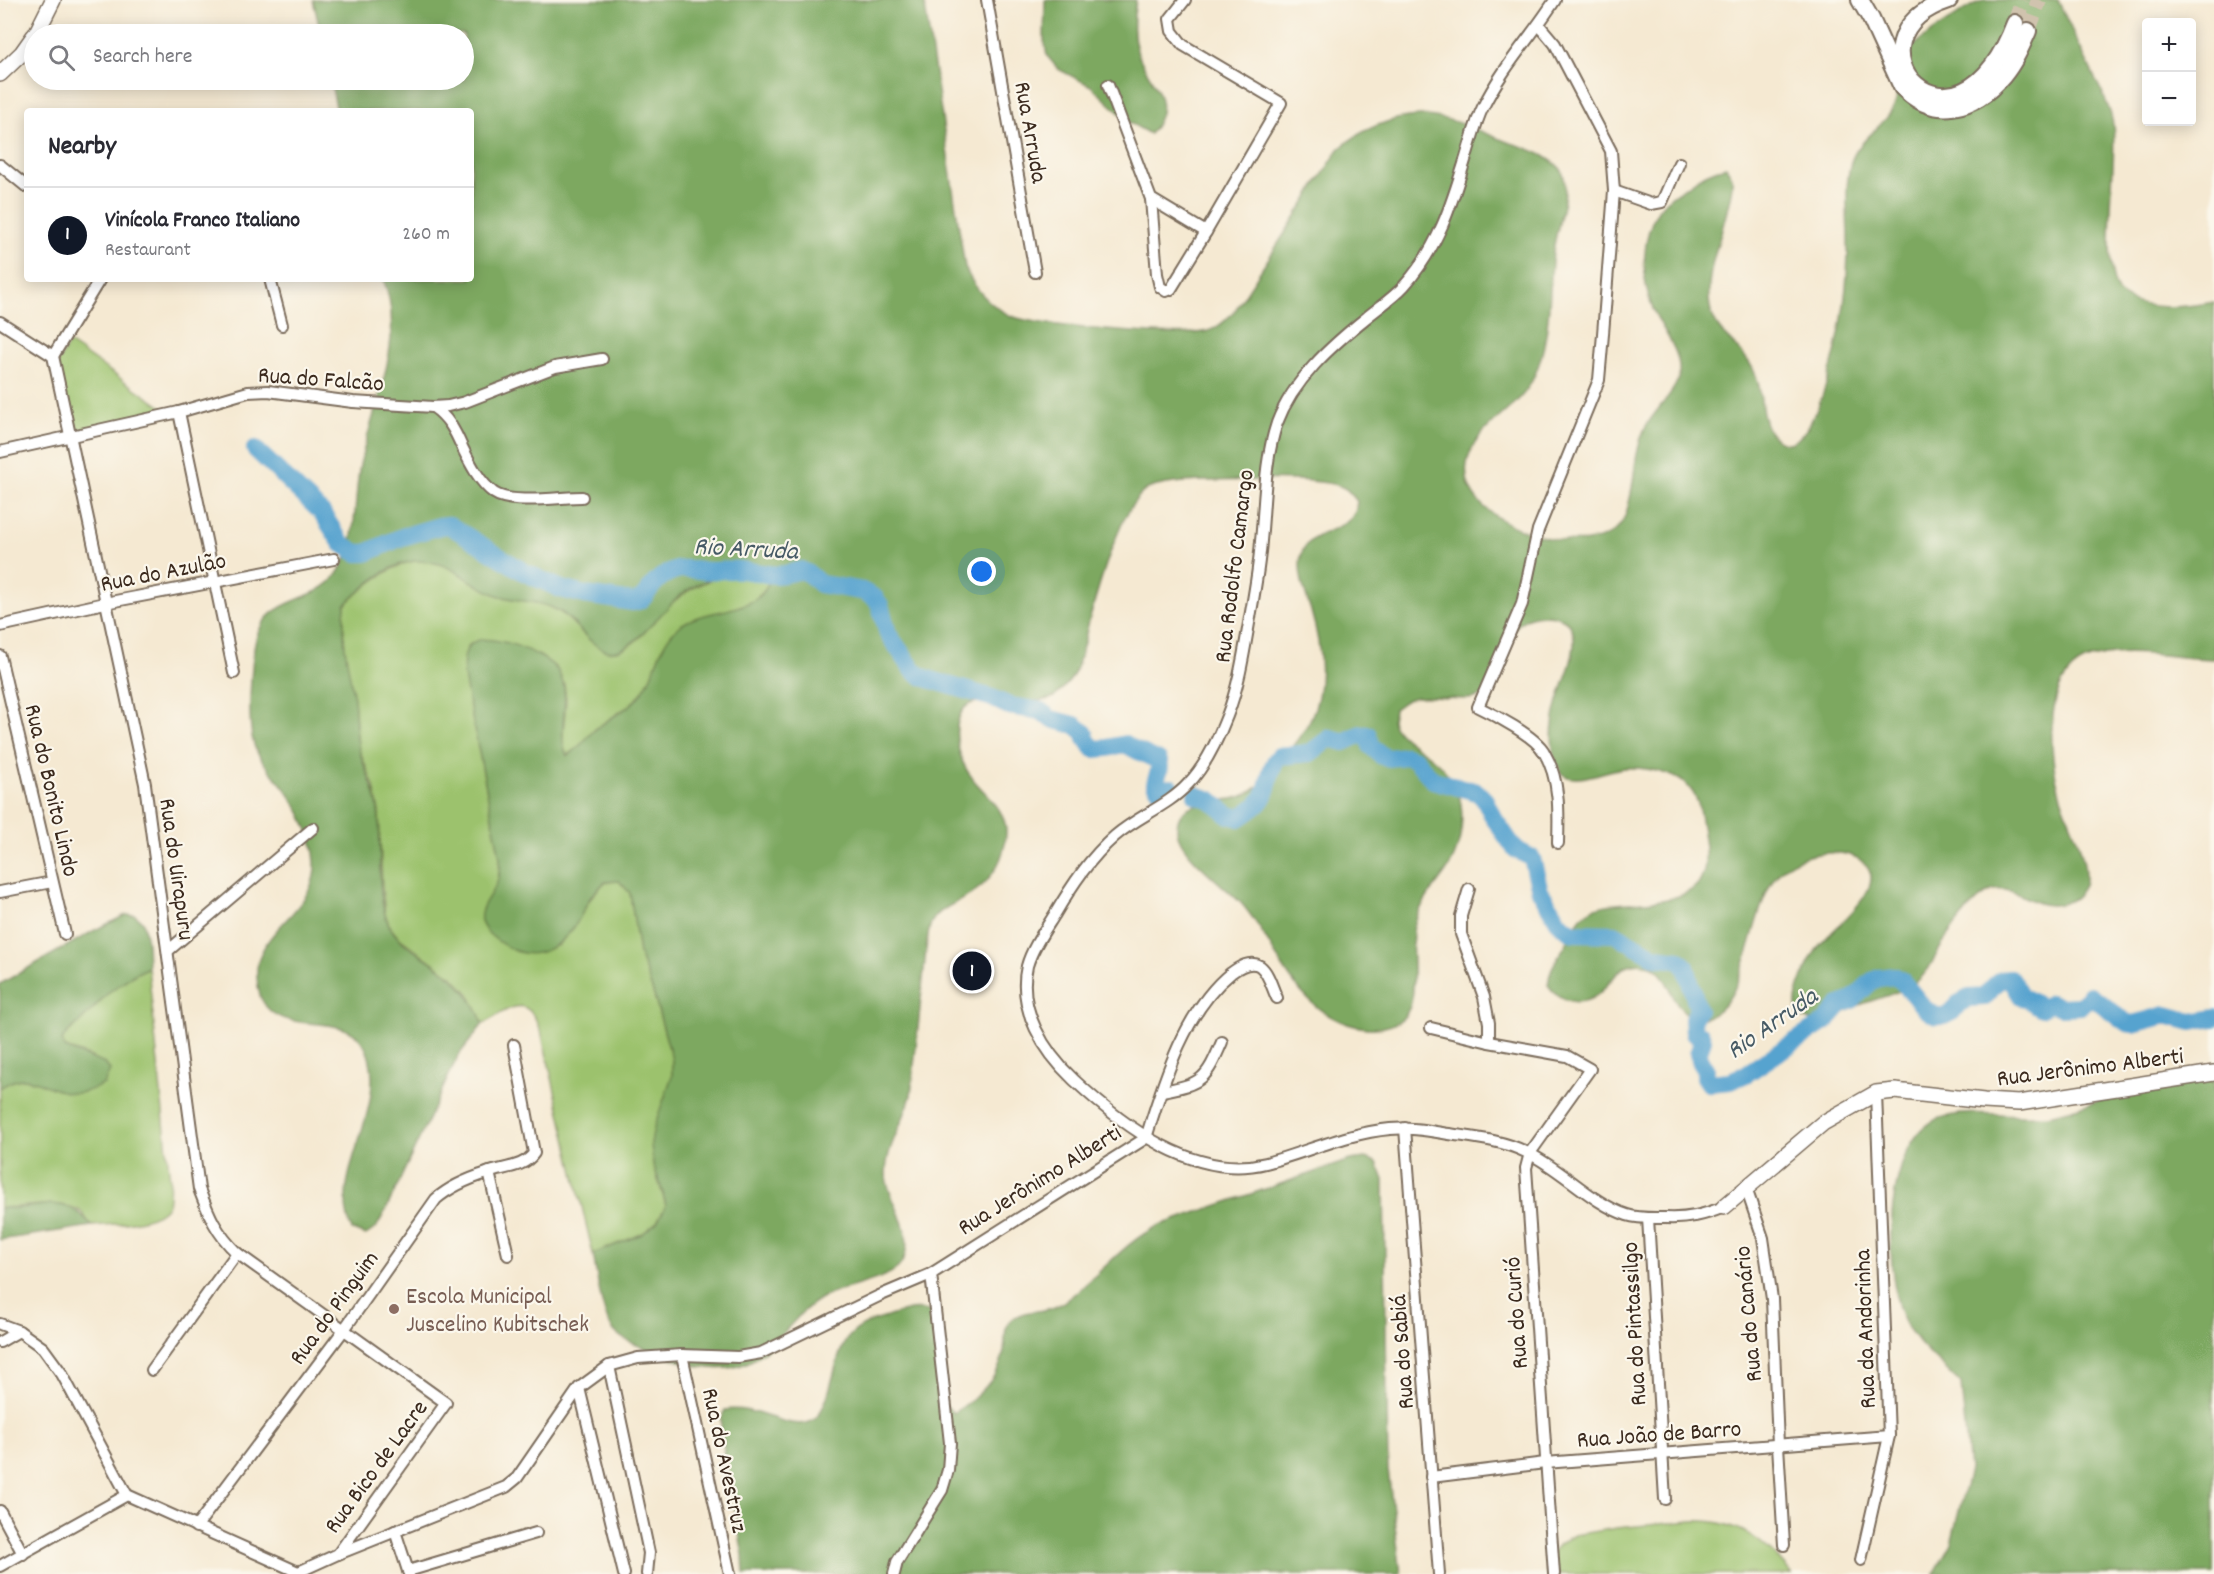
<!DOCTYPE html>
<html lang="en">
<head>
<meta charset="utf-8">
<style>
	body { margin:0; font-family:Dekko,sans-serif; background:#f2f2f3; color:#2b2b33 }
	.controls { position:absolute; right:18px; top:18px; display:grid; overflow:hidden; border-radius:6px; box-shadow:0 3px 15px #0003 }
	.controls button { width:54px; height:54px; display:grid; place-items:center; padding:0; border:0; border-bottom:2px solid #e1e1e2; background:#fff; color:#2b2b33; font:30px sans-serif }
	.you { position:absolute; left:982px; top:572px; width:21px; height:21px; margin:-15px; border:4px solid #fff; border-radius:50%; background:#1a73e8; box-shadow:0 0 0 9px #1a73e833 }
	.badge { display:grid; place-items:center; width:39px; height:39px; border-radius:50%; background:#111827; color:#fff; font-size:20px; font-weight:700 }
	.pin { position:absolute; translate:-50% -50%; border:3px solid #fff; box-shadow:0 2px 6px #0006 }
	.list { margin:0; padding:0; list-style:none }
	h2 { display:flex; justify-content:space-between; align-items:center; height:78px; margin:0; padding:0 24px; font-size:26px }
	h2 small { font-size:20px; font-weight:400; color:#7c7c81 }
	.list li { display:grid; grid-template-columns:39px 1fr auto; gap:18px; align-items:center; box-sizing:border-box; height:96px; padding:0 24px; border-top:2px solid #e1e1e2 }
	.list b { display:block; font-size:22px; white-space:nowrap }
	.list p { margin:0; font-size:20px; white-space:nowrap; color:#7c7c81 }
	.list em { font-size:20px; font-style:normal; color:#7c7c81 }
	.icon { flex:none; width:33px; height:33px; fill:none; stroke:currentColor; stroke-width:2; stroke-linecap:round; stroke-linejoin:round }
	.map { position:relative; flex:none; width:2214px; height:1574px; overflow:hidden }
	.search { position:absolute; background:#fff; box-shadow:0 3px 15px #0003; left:24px; top:24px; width:450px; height:66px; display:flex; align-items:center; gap:15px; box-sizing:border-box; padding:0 21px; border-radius:33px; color:#7c7c81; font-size:22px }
	.panel { position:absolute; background:#fff; box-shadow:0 3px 15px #0003; left:24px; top:108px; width:450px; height:174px; border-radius:6px }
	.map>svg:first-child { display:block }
	.green { fill:#9cc26d; stroke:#6c7646; stroke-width:1.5 }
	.forest { fill:#7da860; stroke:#5c693f; stroke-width:1.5 }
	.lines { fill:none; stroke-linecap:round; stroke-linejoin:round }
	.river { stroke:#56a3cf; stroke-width:18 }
	.primary-tunnel { stroke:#d0c3ae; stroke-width:16; stroke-dasharray:16 8; stroke-linecap:butt }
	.street-casing { stroke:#7c6d5d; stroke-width:14 }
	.secondary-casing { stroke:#7c6d5d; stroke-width:18 }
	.primary-casing { stroke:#7c6d5d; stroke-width:20 }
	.street { stroke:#fff; stroke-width:10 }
	.secondary { stroke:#fff; stroke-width:15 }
	.primary { stroke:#fff; stroke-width:16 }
	.education-dot { fill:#8d6e63; stroke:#fbf7ec; stroke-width:2 }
	.labels { text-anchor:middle; stroke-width:4.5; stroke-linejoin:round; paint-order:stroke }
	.street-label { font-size:24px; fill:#3b2a1e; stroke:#fbf7ec }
	.education-label { font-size:24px; fill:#785e54; stroke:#fbf7ec; text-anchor:start }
	.water-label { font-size:26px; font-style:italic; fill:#465a65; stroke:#fbf7ec }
</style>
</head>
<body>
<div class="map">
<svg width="2214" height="1574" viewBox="0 0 2214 1574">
	<rect width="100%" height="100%" fill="#fbf7ec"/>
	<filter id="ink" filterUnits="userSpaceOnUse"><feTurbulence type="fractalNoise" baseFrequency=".0167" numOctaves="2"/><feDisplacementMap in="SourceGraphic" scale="12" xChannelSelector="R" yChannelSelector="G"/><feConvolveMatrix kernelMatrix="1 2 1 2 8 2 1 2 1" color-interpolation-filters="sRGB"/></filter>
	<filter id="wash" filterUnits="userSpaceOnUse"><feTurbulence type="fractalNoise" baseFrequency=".008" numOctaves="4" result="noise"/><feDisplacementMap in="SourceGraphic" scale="24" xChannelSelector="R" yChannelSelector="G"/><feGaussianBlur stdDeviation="1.35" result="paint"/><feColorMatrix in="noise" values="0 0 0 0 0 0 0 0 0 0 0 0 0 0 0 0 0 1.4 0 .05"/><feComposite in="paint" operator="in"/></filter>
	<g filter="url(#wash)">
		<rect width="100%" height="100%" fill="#f5e9d2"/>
		<g class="green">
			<path d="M69,343L169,412L72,433L57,364Z"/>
			<path d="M416,560C422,560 428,560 434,562C458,567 475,588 499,595C518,601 542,601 560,612C576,622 593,652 614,651C636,649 651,623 665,609C690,585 729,567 764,571L770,577L768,588L752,602L731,609L661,651L650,679L642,693L631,704L595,729L576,750L566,756L562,743L566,700L564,684L556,668L540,656L508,643L476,641L469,645L464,658L468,697L500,857L498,882L482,910L557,946L574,927L592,896L605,882L619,881L630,893L639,953L653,992L672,1059V1076L653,1164L666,1205L657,1222L642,1234L593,1254L541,1031C527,992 512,1007 483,1024L469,994L453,977L398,937L390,927L385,914L382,887L379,811L374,786L358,747L354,701L344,654L343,630L345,605C366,585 388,567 416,560Z"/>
			<path d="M148,967L170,1180C169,1187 170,1197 168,1204C160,1224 111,1224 92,1226C88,1222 84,1214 80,1211C61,1199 22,1208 0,1208V1088C22,1072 35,1081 58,1090L92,1057L65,1048L62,1040L67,1033L81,1021L109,992L130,977Z"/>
			<path d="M1690,1521C1737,1519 1763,1539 1792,1574H1549L1551,1556L1559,1544L1574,1535L1616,1528Z"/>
		</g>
		<g class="forest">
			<path d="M313,0H924L965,267C974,289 989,305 1011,316C1034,326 1184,339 1208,331C1220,327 1228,318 1236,309L1339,149C1360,130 1390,117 1420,116C1448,115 1479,131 1505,141C1518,145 1532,149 1544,156C1549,159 1559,166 1562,171C1564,176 1565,183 1565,188C1565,210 1555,231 1553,253C1548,296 1552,340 1532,381C1516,413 1473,426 1467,464C1463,488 1479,505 1497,517C1526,537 1608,561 1625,516C1636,488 1632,458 1644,430C1652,412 1676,393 1679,375C1682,349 1659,328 1651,304C1641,277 1642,237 1657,212C1664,200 1677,192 1689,185C1700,176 1711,170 1726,167C1728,171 1732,174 1732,179C1733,188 1730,197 1728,206C1722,235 1707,268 1709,299C1711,335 1739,341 1753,369C1763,387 1759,409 1767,427C1770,434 1774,439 1782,442C1805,451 1822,397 1827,382C1840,340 1847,297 1848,253C1849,223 1843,191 1851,162C1859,137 1889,125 1896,101C1900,86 1895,70 1903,56C1909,46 1974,2 1985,0C1992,0 2001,0 2008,0C2024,0 2041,0 2058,0C2069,25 2081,49 2093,74C2100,89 2111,108 2113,125C2118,158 2099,277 2121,295C2143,312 2189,307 2214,302V659C2175,659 2122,645 2085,661C2043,679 2049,754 2059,790C2066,818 2084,846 2085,874C2087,894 2068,906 2050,905C2030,905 2015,886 1994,890C1978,894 1954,925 1945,940C1935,955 1930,972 1915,983C1900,994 1873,999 1855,1007C1841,1014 1821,1026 1805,1019C1782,1011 1809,960 1819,946C1831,929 1893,886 1863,862C1844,846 1803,853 1785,867C1745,896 1754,1022 1693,1019C1688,1015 1683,1011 1679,1006C1670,994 1665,970 1649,965C1620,956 1615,982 1597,995C1580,1008 1559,1001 1548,985C1550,966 1557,960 1566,944C1572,934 1576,920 1586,913C1599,904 1614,904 1630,903C1714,899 1712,878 1698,803C1693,789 1684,780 1670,775C1655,770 1642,767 1626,768C1609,768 1578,785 1564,775C1558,770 1556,762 1554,755C1550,737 1553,718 1558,701C1565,675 1596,618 1547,615C1538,615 1525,617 1518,625C1502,643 1508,674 1490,691C1472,708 1431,691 1409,699C1404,701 1399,706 1394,709C1394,713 1392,717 1392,720C1394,735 1421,749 1432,758C1446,769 1458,786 1461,804C1464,828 1459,854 1445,873C1433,890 1419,905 1414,926C1408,951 1422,999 1403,1018C1387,1033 1358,1029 1340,1021C1309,1008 1291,981 1275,954C1265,936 1255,919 1241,903C1225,886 1177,852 1177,829C1177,794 1224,806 1245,795C1262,787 1273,770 1284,756C1294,745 1303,733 1310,720C1327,686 1321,645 1311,611C1306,595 1297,574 1301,556C1307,529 1346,533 1355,512C1357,508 1356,504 1357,501C1353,497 1349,490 1344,488C1327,479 1274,479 1254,480C1227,481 1174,479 1150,488C1122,498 1096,595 1088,625C1084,641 1079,672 1067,684C1063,688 1059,694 1054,697C1032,709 975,691 963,710C950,729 959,761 972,778C986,796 1007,809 1006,834C1005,857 993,879 974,892C960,903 940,906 931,923C929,928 928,936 927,941L911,1095C905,1122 881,1153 887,1182C893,1208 918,1237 901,1264C892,1280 842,1287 823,1297C793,1313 777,1351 744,1364C713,1376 681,1362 652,1351C640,1346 625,1342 615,1332C601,1317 597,1274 593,1254L642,1234L657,1222L666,1206L663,1193L653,1164L651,1143L654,1127L672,1076V1059L653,992L639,953L630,893L619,881L605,882C601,886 596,891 592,895C585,905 581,918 574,927C557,950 534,962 507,947C498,941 484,933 481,921C478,906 494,893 498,880C501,872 500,864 500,857L468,697C465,682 458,656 471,644C487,629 548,655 558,671C574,699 555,729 567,756C579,749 586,737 597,728C612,716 632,708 643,691C656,672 658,647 675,630C700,604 762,619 770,577L764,571C738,568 703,578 682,594C664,607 631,657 608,651C587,645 577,621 559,611C540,600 516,602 497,595C481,589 467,578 453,570C408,546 377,574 345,605C341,643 348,663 354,699C356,716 355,733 359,749C364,770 376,788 378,810C383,844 374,897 390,927C397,940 412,949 424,957C453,976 471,991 483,1024L458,1056L385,1212L376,1228L366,1235L352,1230C328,1176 383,1118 370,1061C357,1000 284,1044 262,1000C258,993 258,985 257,978C253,929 317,913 315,863C314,838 301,810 286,790C276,777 263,765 256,750C246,728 251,674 254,649C262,592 314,607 337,574C359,542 353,502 360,465C372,408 408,337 383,279H471V111H337L330,80H464V34H321Z"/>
			<path d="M1045,0H1136C1133,17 1132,34 1137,51C1148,84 1178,98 1150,134L1130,123L1091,86L1058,69L1047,56L1044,40Z"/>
			<path d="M126,915H135L143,922L147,941L148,967L130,977L109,992L81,1021L67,1033L62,1040L65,1048L105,1064L110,1070L104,1084C93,1089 84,1094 72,1093C42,1091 31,1066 0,1088V984L95,930Z"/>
			<path d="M2214,1076V1574H1934L1951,1544L1969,1470L1961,1384C1941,1363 1913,1343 1902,1316C1884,1271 1883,1141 1938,1119C1967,1108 2014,1117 2046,1115C2067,1113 2087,1103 2107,1098C2143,1091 2179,1084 2214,1076Z"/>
			<path d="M1365,1158L1377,1162L1384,1180L1388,1470L1401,1574H744L743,1555L721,1433V1418L725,1410C753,1404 789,1431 810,1422C831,1413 833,1357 847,1339C857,1326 872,1321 887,1317C906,1310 916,1306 935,1313L946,1405L953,1413C975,1400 1000,1378 1004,1351C1006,1340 1003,1327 1011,1320C1024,1308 1045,1314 1059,1305C1097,1281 1119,1244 1160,1225L1350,1160Z"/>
			<path d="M52,1204C71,1205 80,1212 92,1226L0,1240V1208H18Z"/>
		</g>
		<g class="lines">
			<g class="river">
				<path d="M255,449L322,513L342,544L357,553H366L402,537L440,526L449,525L524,572L561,589L585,595L633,602L641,600C649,592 653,582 663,576C679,566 690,569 708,571C719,571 730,569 741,570C768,573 772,579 801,570L809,574L820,584L862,591L875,598L880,605L888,634L914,671L925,678L992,698L1009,706L1041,711L1051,719L1075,725L1085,733L1086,739L1094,749L1107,748L1125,744C1136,751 1147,755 1159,761C1162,771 1156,775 1155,784L1159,789L1172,788"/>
				<path d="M1196,795L1211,800L1227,814L1239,818C1245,814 1253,809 1258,804C1271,791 1267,769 1279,756L1310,753L1330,738L1344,742L1361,734L1368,735L1371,746L1382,756L1388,758L1406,756L1415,759L1433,780L1477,792L1485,800L1493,817L1515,849L1532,858L1540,891L1558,921L1564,927L1574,933L1615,934L1656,957L1679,960L1686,967L1698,1010L1693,1019L1694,1034L1701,1035L1703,1040L1698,1054L1701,1063L1706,1068L1705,1077L1709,1083L1730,1081L1746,1074L1826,1021L1840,1005L1852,1000L1872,981L1879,978L1894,976L1902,981L1925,1009L1936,1016H1944L1952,1012L1958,1004L1969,998L1985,997C1991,988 1999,978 2010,978L2021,996L2042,1008L2051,1003L2060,1007L2081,1006L2090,995L2127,1023L2133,1024L2166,1015L2192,1022L2214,1018"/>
			</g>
		</g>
	</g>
	<g filter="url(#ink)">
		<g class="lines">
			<g class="primary-tunnel">
				<path d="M2015,23L2023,0"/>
				<path d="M2028,31L2039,0"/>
			</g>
			<g class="street-casing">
				<g id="street">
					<path d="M987,0L1035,272"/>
					<path d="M1555,0C1532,36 1502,68 1483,107C1476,121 1472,138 1467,154C1452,203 1439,247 1404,286C1393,298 1378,308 1366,318C1331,346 1293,380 1277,423C1264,462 1265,501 1261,541C1259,570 1253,600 1248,629C1243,658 1238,688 1227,716C1218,739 1206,766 1188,784C1168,806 1138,816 1115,836C1090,858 1072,885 1055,914C1045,930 1032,948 1027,966C1017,1009 1044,1052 1074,1080C1123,1126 1195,1181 1266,1163C1307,1152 1347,1133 1390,1129C1410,1127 1430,1131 1449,1134C1476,1138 1501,1140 1526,1152C1561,1168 1591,1203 1627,1215C1639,1219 1653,1218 1666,1218C1688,1219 1704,1215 1724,1207"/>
					<path d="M1539,25L1555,44L1611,151L1614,191L1603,334L1599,380L1538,530L1522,604L1478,707C1495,715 1535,736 1544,752C1560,779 1559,812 1558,843"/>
					<path d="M1108,85L1151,199L1206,232L1281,103L1183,45L1172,31L1170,19L1185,0"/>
					<path d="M0,165L27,187"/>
					<path d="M1614,191L1651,204L1662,202L1679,163"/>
					<path d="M1151,199L1157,274L1160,287L1166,291L1171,289L1206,232"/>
					<path d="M270,279L282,325"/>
					<path d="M0,322L53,356"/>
					<path d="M53,356L145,784L199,1189C209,1215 216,1233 237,1253L446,1403L338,1554"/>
					<path d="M53,356L100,279"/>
					<path d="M433,407C448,417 455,431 462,447C470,463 480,483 494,493C511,505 561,497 582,497"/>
					<path d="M179,412L234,673"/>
					<path d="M0,452L179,412L248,392L268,391L353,402L433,407L448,406L465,402L555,367L602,359"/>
					<path d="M0,626L105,603L334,559"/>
					<path d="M0,656L65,934"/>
					<path d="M1469,889L1461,916V934L1484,997L1489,1023V1042"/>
					<path d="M0,892L52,882"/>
					<path d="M169,950L313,828"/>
					<path d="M1431,1028L1489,1042L1567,1056L1590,1069L1530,1153L1526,1168L1554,1574"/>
					<path d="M1162,1091C1203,1084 1206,1079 1222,1042"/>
					<path d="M1405,1128L1439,1574"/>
					<path d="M1146,1138C1163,1083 1184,1011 1231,973C1239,967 1250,960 1260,966C1269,973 1272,988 1277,998"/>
					<path d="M489,1172L508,1255"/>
					<path d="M1746,1188L1763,1238L1772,1299L1778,1445L1784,1545"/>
					<path d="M1648,1218L1665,1499"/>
					<path d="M0,1324L19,1331L43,1348L62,1374L127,1495L298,1572"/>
					<path d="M0,1342L19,1331"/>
					<path d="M682,1355L730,1574"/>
					<path d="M609,1366L649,1553L647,1574"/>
					<path d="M152,1370L237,1253"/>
					<path d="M579,1388L624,1574"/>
					<path d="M1431,1477L1545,1463L1889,1436"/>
					<path d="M0,1511L23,1554"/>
					<path d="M196,1527L343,1331L436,1199C451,1186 468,1179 487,1173C503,1167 524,1168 534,1153L514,1045"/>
					<path d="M395,1531L409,1574"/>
					<path d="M1861,1560L1889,1436L1876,1093"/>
					<path d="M0,1566L127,1495"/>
					<path d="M408,1571L536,1533"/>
					<path d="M294,1574L338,1554L506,1487L517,1478L579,1388L609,1366L638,1358L682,1355L738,1357L761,1353L879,1296L931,1274L1146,1138"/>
					<path d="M894,1574L897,1562L942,1490L948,1470L950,1443L931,1274"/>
				</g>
			</g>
			<g class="secondary-casing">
				<g id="secondary">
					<path d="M36,34L53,0"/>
					<path d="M0,74L22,53L34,36"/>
					<path d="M1724,1207L1823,1123L1876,1093L1895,1091L1984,1101L2019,1103L2214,1073"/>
				</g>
			</g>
			<g class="primary-casing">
				<g id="primary">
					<path d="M1860,0L1871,19L1902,87C1935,121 1975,109 2003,76C2014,63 2021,47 2028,31"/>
					<path d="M1949,0C1833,38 1955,180 2015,23"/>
				</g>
			</g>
			<use href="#street" class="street"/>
			<use href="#secondary" class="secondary"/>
			<use href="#primary" class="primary"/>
		</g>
	</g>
	<circle class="education-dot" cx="394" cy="1309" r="6"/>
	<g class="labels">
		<g class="street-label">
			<text transform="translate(1032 132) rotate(80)" y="8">Rua Arruda</text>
			<text transform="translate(321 378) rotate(4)" y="8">Rua do Falcão</text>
			<text transform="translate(1233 566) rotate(-83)" y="8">Rua Rodolfo Camargo</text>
			<text transform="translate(163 571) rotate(-11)" y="8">Rua do Azulão</text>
			<text transform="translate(53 790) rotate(77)" y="8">Rua do Bonito Lindo</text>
			<text transform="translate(178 869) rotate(82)" y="8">Rua do Uirapuru</text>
			<text transform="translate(2090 1066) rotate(-7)" y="8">Rua Jerônimo Alberti</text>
			<text transform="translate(1039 1179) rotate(-32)" y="8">Rua Jerônimo Alberti</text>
			<text transform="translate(333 1307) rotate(-54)" y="8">Rua do Pinguim</text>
			<text transform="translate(1515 1313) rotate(-94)" y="8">Rua do Curió</text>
			<text transform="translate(1747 1314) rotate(-95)" y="8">Rua do Canário</text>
			<text transform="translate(1633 1324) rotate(-93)" y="8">Rua do Pintassilgo</text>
			<text transform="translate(1864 1329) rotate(-92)" y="8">Rua da Andorinha</text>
			<text transform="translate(1401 1352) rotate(-94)" y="8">Rua do Sabiá</text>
			<text transform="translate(1659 1433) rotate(-4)" y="8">Rua João de Barro</text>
			<text transform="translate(726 1460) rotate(78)" y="8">Rua do Avestruz</text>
			<text transform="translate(375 1466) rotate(-54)" y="8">Rua Bico de Lacre</text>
		</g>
		<g class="education-label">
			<text x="406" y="1303">Escola Municipal<tspan x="406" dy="28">Juscelino Kubitschek</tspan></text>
		</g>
		<g class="water-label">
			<text transform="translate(746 547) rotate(3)" y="9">Rio Arruda</text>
			<text transform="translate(1771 1022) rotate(-35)" y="9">Rio Arruda</text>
		</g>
	</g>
</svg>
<div class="controls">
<button>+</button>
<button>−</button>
</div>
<div class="you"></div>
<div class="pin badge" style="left:972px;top:971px">1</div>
<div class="search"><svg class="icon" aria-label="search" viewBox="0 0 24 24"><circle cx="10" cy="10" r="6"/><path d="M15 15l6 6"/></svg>Search here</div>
<section class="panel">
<h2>Nearby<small></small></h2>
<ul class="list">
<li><span class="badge">1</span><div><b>Vinícola Franco Italiano</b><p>Restaurant</p></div><em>260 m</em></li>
</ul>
</section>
</div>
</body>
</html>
